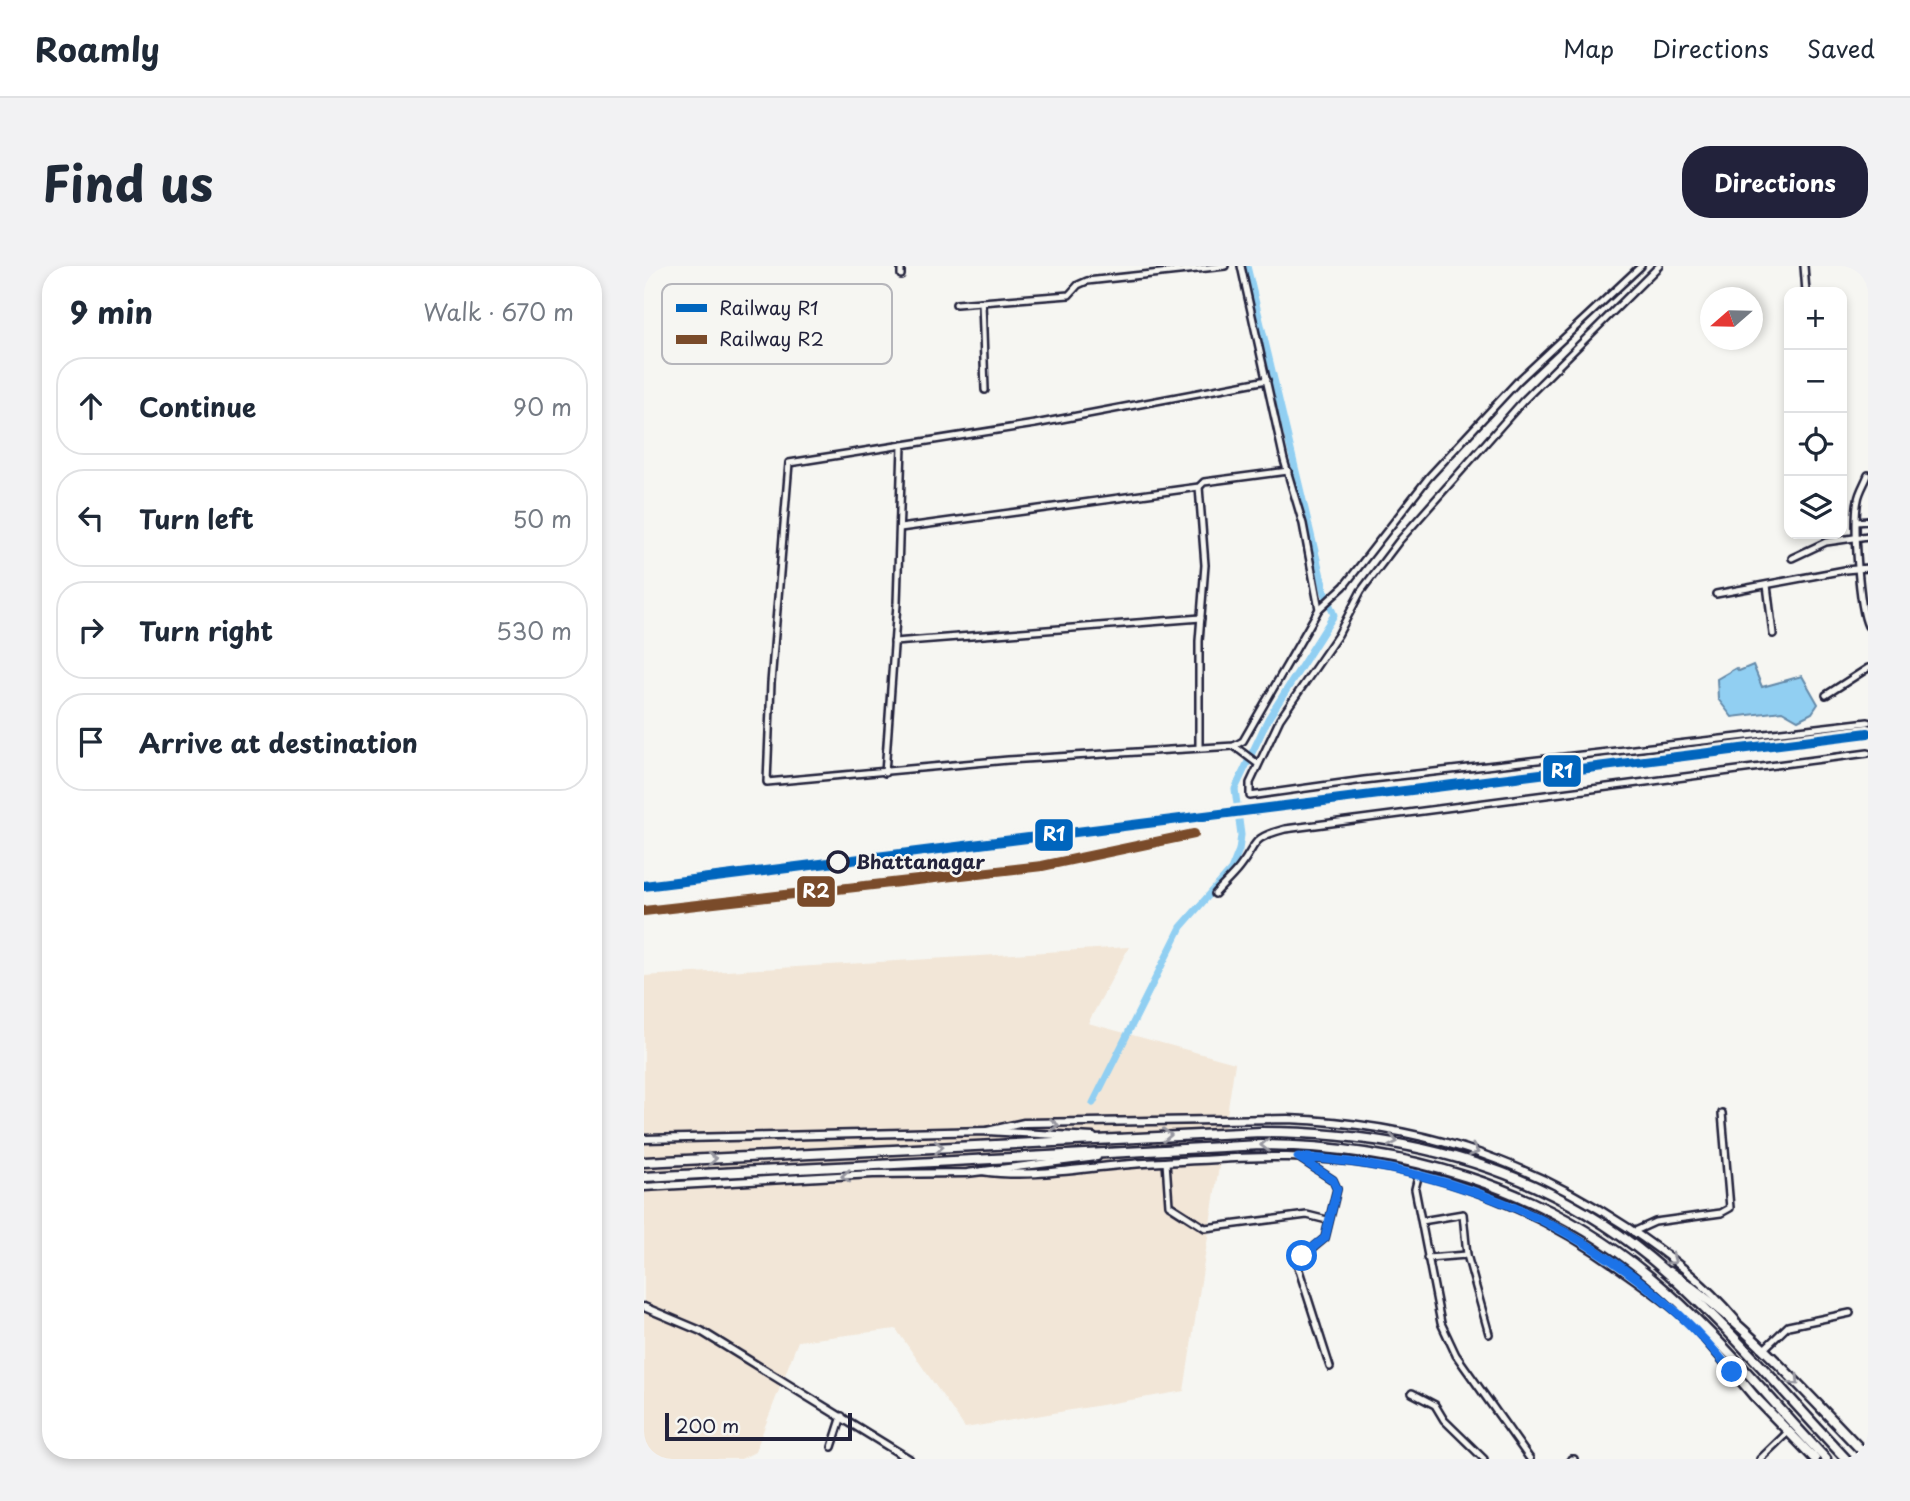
<!DOCTYPE html>
<html lang="en">
<head>
<meta charset="utf-8">
<style>
	body { margin:0; font-family:"Playpen Sans",sans-serif; background:#f2f2f3; color:#1f2937 }
	.controls { position:absolute; right:21px; top:21px; display:grid; overflow:hidden; border-radius:14px; box-shadow:0 4px 10px #0003 }
	.controls button { width:63px; height:63px; display:grid; place-items:center; padding:0; border:0; border-bottom:2px solid #e0e1e3; background:#fff; color:#1f2937; font:35px sans-serif }
	.compass { position:absolute; left:1056px; top:21px; width:63px; height:63px; border-radius:50%; background:#fff; box-shadow:0 4px 10px #0003; rotate:250deg }
	.scale { position:absolute; left:21px; bottom:18px; width:187px; box-sizing:border-box; padding-left:7px; border:4px solid #22223b; border-top:0; font-size:19px; line-height:24px; white-space:nowrap; color:#22223b; -webkit-text-stroke:5px #f6f6f2; paint-order:stroke }
	.stop { position:absolute; width:21px; height:21px; margin:-16px; border:5px solid #1a73e8; border-radius:50%; background:#fff }
	.stop.end { background:#1a73e8; border-color:#fff; box-shadow:0 2px 7px #0008 }
	.list { margin:0; padding:0; list-style:none }
	h2 { display:flex; justify-content:space-between; align-items:center; height:91px; margin:0; padding:0 28px; font-size:30px }
	h2 small { font-size:23px; font-weight:400; color:#747a83 }
	.list li { display:grid; grid-template-columns:46px 1fr auto; gap:21px; align-items:center; box-sizing:border-box; height:98px; margin:0 14px 14px; padding:0 14px; border:2px solid #e0e1e3; border-radius:28px }
	.list b { display:block; font-size:26px; white-space:nowrap }
	.list em { font-size:23px; font-style:normal; color:#747a83 }
	.icon { flex:none; width:38px; height:38px; fill:none; stroke:currentColor; stroke-width:2; stroke-linecap:round; stroke-linejoin:round }
	.map { position:relative; flex:none; width:1224px; height:1193px; overflow:hidden; border-radius:28px }
	header { display:flex; align-items:center; gap:42px; box-sizing:border-box; height:98px; padding:0 35px; background:#fff; border-bottom:2px solid #e0e1e3 }
	header strong { font-size:33px }
	nav { display:flex; gap:38px; margin-inline-start:auto; font-size:24px }
	.intro { display:flex; align-items:center; justify-content:space-between; box-sizing:border-box; height:168px; padding:0 42px }
	h1 { margin:0; font-size:49px }
	.button { padding:18px 32px; border-radius:28px; background:#22223b; color:#fff; font-size:24px; font-weight:700 }
	main { display:flex; gap:42px; padding:0 42px }
	aside { flex:1; background:#fff; border-radius:28px; box-shadow:0 4px 10px #0003 }
	.map>svg:first-child { display:block }
	.built { fill:#f2e6d7 }
	.water { fill:#91cff2; stroke:#658aa9; stroke-width:2 }
	.lines { fill:none; stroke-linecap:round; stroke-linejoin:round }
	.canal { stroke:#91cff2; stroke-width:7 }
	.minor-casing { stroke:#22223b; stroke-width:10 }
	.tertiary-casing { stroke:#22223b; stroke-width:11 }
	.primary-casing { stroke:#22223b; stroke-width:13 }
	.trunk-casing { stroke:#22223b; stroke-width:13 }
	.minor { stroke:#f6f6f2; stroke-width:5 }
	.tertiary { stroke:#f6f6f2; stroke-width:6 }
	.primary { stroke:#f6f6f2; stroke-width:8 }
	.trunk { stroke:#f6f6f2; stroke-width:8 }
	.rail-1-casing { stroke:#f6f6f2; stroke-width:16 }
	.rail-2-casing { stroke:#f6f6f2; stroke-width:16 }
	.rail-1 { stroke:#0065bd; stroke-width:10 }
	.rail-2 { stroke:#7a4b2a; stroke-width:10 }
	.oneway { stroke:#9797a0 }
	.route { stroke:#1a73e8; stroke-width:9 }
	.stop-dot { fill:#f6f6f2; stroke:#22223b; stroke-width:3.5 }
	.labels { text-anchor:middle; stroke-width:5; stroke-linejoin:round; paint-order:stroke }
	.stop-label { font-size:19px; font-weight:bold; fill:#22223b; stroke:#f6f6f2; text-anchor:start }
	.key { fill:#f6f6f2; stroke:#b6b6bb; stroke-width:2 }
	.key-label { font-size:19px; fill:#22223b }
	.line-badge { stroke:#f6f6f2; stroke-width:2.5 }
	.badge-label { font-size:19px; text-anchor:middle; font-weight:bold; fill:#fff }
</style>
</head>
<body>
<header>
<strong>Roamly</strong>
<nav><a>Map</a><a>Directions</a><a>Saved</a></nav>
</header>
<div class="intro"><h1>Find us</h1><a class="button">Directions</a></div>
<main>
<aside>
<h2>9 min<small>Walk · 670 m</small></h2>
<ul class="list">
<li><svg class="icon" aria-label="ahead" viewBox="0 0 24 24"><path d="M12 20V5M6 11l6-6 6 6"/></svg><div><b>Continue</b></div><em>90 m</em></li>
<li><svg class="icon" aria-label="left" viewBox="0 0 24 24"><path d="M17 20v-9H6M10 6l-5 5 5 5"/></svg><div><b>Turn left</b></div><em>50 m</em></li>
<li><svg class="icon" aria-label="right" viewBox="0 0 24 24"><path d="M7 20v-9h11M14 6l5 5-5 5"/></svg><div><b>Turn right</b></div><em>530 m</em></li>
<li><svg class="icon" aria-label="arrive" viewBox="0 0 24 24"><path d="M6 21V4h12l-3 4 3 4H6"/></svg><div><b>Arrive at destination</b></div></li>
</ul>
</aside>
<div class="map">
<svg width="1224" height="1193" viewBox="0 0 1224 1193">
	<rect width="100%" height="100%" fill="#f6f6f2"/>
	<filter id="ink" filterUnits="userSpaceOnUse"><feTurbulence type="fractalNoise" baseFrequency=".0143" numOctaves="2"/><feDisplacementMap in="SourceGraphic" scale="14" xChannelSelector="R" yChannelSelector="G"/><feConvolveMatrix kernelMatrix="1 2 1 2 8 2 1 2 1" color-interpolation-filters="sRGB"/></filter>
	<g filter="url(#ink)">
		<path class="built" d="M485,681L444,757L591,797L540,1125L321,1162L252,1063L154,1075L111,1186L97,1193H0V710Z"/>
		<path class="water" d="M1109,399L1118,421L1158,410L1174,438L1168,447L1154,454L1138,445L1088,451L1074,433L1073,413L1092,402L1095,405Z"/>
		<g class="lines">
			<path class="canal" d="M449,837L537,661L587,604L595,584L597,569L591,523L624,453L690,349L681,327L603,0"/>
			<g class="minor-casing">
				<g id="minor">
					<path d="M257,0V9"/>
					<path d="M597,0L640,194L659,258L675,343"/>
					<path d="M1015,0L879,135L755,275L717,325L694,369L636,453L606,517V530L720,514L1224,456"/>
					<path d="M1160,0L1162,26"/>
					<path d="M338,36L341,124"/>
					<path d="M312,38L425,29L434,19L443,15L581,0"/>
					<path d="M623,114L391,158L145,197L127,417L123,516L364,494L590,480L599,475L675,343L700,320L785,211L874,115L997,0"/>
					<path d="M1224,209C1221,217 1215,226 1214,234C1209,255 1215,342 1224,360"/>
					<path d="M1213,256L1224,255"/>
					<path d="M256,262L555,221L560,216L644,205"/>
					<path d="M1148,292L1182,276L1224,270"/>
					<path d="M1123,319L1129,368"/>
					<path d="M1072,328L1201,304L1224,302"/>
					<path d="M250,376L557,352"/>
					<path d="M1182,429L1224,402"/>
					<path d="M590,480L614,498"/>
					<path d="M555,482V375L561,299L555,221"/>
					<path d="M241,507L253,338L258,179"/>
					<path d="M571,628C579,619 588,611 595,602C615,577 604,573 641,563L1224,487"/>
					<path d="M657,893L689,914L693,923L681,972L658,991L654,1001L686,1101"/>
					<path d="M522,896L525,939L561,962L663,949L683,954"/>
					<path d="M775,907L771,923L797,1057L812,1089L886,1193"/>
					<path d="M778,955L819,948L823,989L845,1068"/>
					<path d="M989,966L1011,956L1077,947L1086,942L1078,847"/>
					<path d="M783,992L823,989"/>
					<path d="M1120,1083L1144,1060L1206,1047"/>
					<path d="M768,1127L791,1139L800,1154L840,1193"/>
					<path d="M188,1181L198,1150"/>
					<path d="M927,1193H930"/>
					<path d="M1116,1193L1144,1166"/>
				</g>
			</g>
			<g class="tertiary-casing">
				<g id="tertiary">
					<path d="M343,865L380,857L644,853C771,858 877,891 983,961C1023,988 1060,1016 1091,1053"/>
					<path d="M0,873L343,865L449,871"/>
					<path d="M338,905C392,913 445,900 501,897C548,895 596,890 643,891C766,893 879,932 978,1004C1000,1020 1021,1034 1041,1052"/>
					<path d="M0,921L229,908L323,907L453,891"/>
					<path d="M0,1041L57,1065L265,1193"/>
				</g>
			</g>
			<g class="primary-casing">
				<g id="primary">
					<path d="M1026,1006C1101,1056 1161,1126 1224,1191"/>
					<path d="M1038,1044L1110,1130L1171,1193"/>
				</g>
			</g>
			<g class="trunk-casing">
				<g id="trunk">
					<path d="M0,896L617,866C758,866 894,900 1006,992C1078,1052 1138,1125 1202,1193"/>
					<path d="M0,911L617,879C758,880 895,919 1005,1010C1070,1064 1124,1132 1182,1193"/>
				</g>
			</g>
			<use href="#minor" class="minor"/>
			<use href="#tertiary" class="tertiary"/>
			<use href="#primary" class="primary"/>
			<use href="#trunk" class="trunk"/>
			<g class="rail-1-casing">
				<path id="rail-1" d="M0,620L1224,467"/>
			</g>
			<g class="rail-2-casing">
				<path id="rail-2" d="M0,645L398,600L550,568"/>
			</g>
			<use href="#rail-1" class="rail-1"/>
			<use href="#rail-2" class="rail-2"/>
		</g>
		<defs><path id="oneway-chevron" d="M-2-3.5L2.5 0L-2 3.5" fill="none" stroke-width="1.6" stroke-linecap="round" stroke-linejoin="round" transform="scale(1.75)"/></defs>
		<g class="oneway">
			<use href="#oneway-chevron" transform="translate(410 859) rotate(1)"/>
			<use href="#oneway-chevron" transform="translate(523 869) rotate(-2)"/>
			<use href="#oneway-chevron" transform="translate(749 875) rotate(11)"/>
			<use href="#oneway-chevron" transform="translate(621 879) rotate(179)"/>
			<use href="#oneway-chevron" transform="translate(295 881) rotate(-3)"/>
			<use href="#oneway-chevron" transform="translate(830 885) rotate(19)"/>
			<use href="#oneway-chevron" transform="translate(68 893) rotate(-3)"/>
			<use href="#oneway-chevron" transform="translate(202 910) rotate(177)"/>
			<use href="#oneway-chevron" transform="translate(1028 994) rotate(37)"/>
			<use href="#oneway-chevron" transform="translate(1151 1115) rotate(46)"/>
		</g>
	</g>
	<g class="lines" filter="url(#ink)">
		<path class="route" d="M658,990L681,972L693,923L689,914L654,891C822,901 982,973 1088,1106"/>
	</g>
	<circle class="stop-dot" cx="194" cy="596" r="10"/>
	<g class="labels">
		<g class="stop-label">
			<text x="212" y="603">Bhattanagar</text>
		</g>
	</g>
	<rect x="18" y="18" width="230" height="80" rx="10" class="key"/>
	<rect x="32" y="38" width="31" height="8" fill="#0065bd"/>
	<rect x="32" y="69" width="31" height="9" fill="#7a4b2a"/>
	<g class="key-label">
		<text x="75" y="49">Railway R1</text>
		<text x="75" y="80">Railway R2</text>
	</g>
	<g class="line-badge">
		<rect x="898" y="488" width="40" height="34" rx="7" fill="#0065bd"/>
		<rect x="390" y="552" width="40" height="34" rx="7" fill="#0065bd"/>
		<rect x="152" y="609" width="40" height="33" rx="7" fill="#7a4b2a"/>
	</g>
	<g class="badge-label">
		<text x="918" y="512">R1</text>
		<text x="410" y="575">R1</text>
		<text x="172" y="632">R2</text>
	</g>
</svg>
<div class="controls">
<button>+</button>
<button>−</button>
<button><svg class="icon" aria-label="locate" viewBox="0 0 24 24"><circle cx="12" cy="12" r="6"/><path d="M12 2v4M12 18v4M2 12h4M18 12h4"/></svg></button>
<button><svg class="icon" aria-label="layers" viewBox="0 0 24 24"><path d="M12 4l9 5-9 5-9-5zM3 14l9 5 9-5"/></svg></button>
</div>
<svg class="compass" viewBox="-18 -18 36 36"><path d="M0-13l5 13h-10z" fill="#e53935"/><path d="M0 13l5-13h-10z" fill="#747a83"/></svg>
<div class="scale">200 m</div>
<div class="stop" style="left:658px;top:990px"></div>
<div class="stop end" style="left:1088px;top:1106px"></div>
</div>
</main>
</body>
</html>
